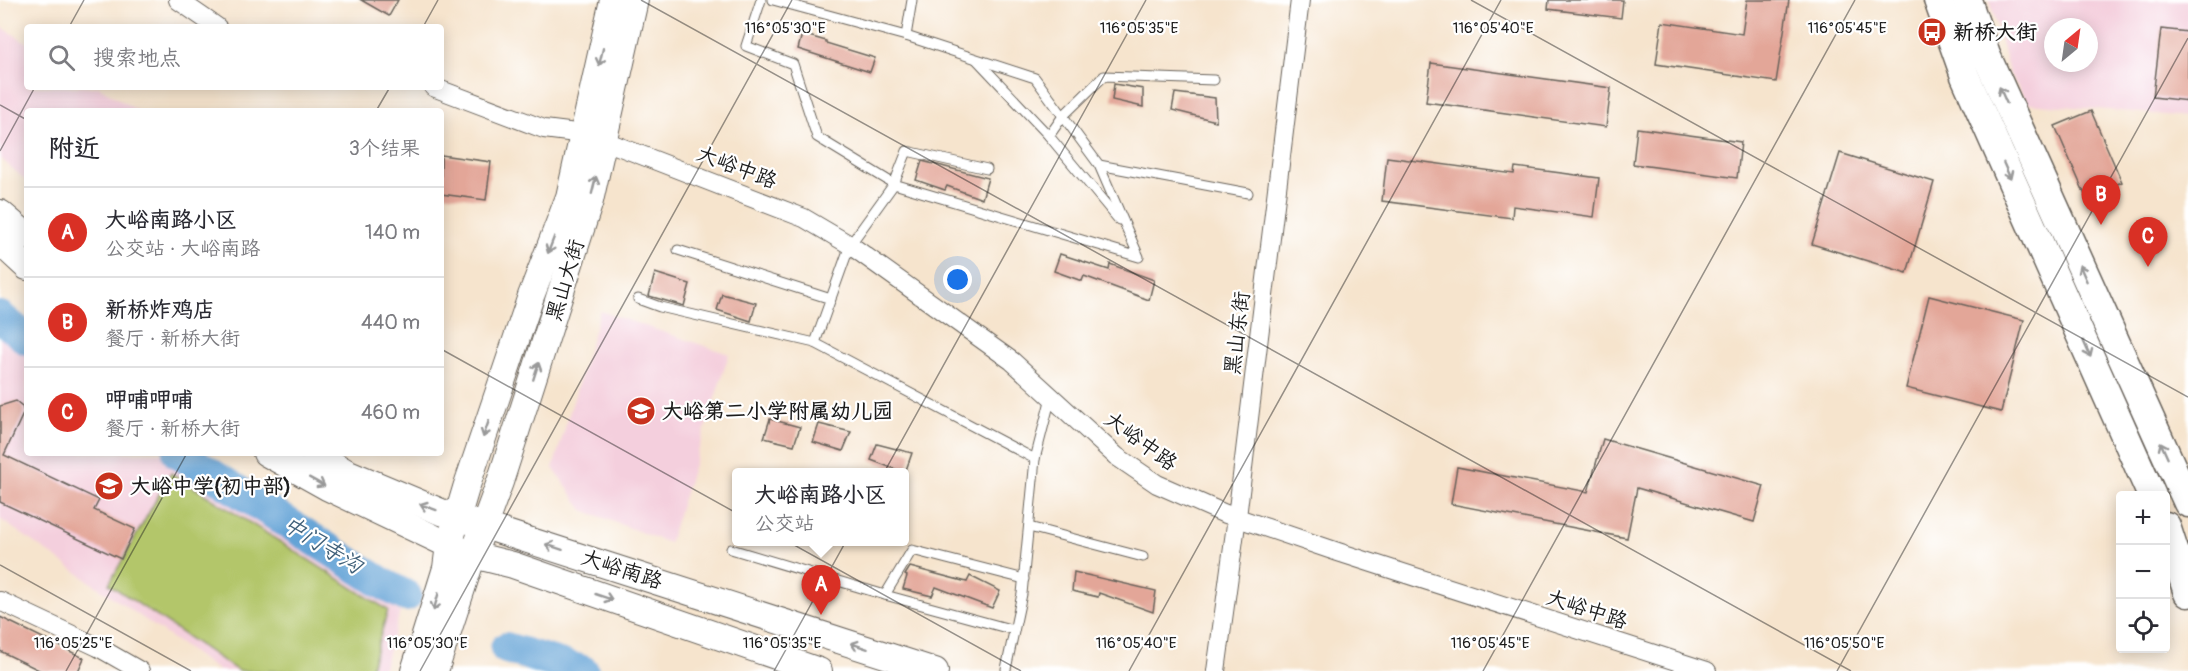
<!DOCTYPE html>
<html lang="zh">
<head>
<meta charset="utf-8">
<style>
	body { margin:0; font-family:Pangolin,"LXGW WenKai TC",sans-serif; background:#f7f7f7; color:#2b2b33 }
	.controls { position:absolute; right:18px; bottom:18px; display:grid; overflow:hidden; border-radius:6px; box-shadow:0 3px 15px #0003 }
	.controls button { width:54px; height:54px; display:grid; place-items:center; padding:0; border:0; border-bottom:2px solid #e1e1e2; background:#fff; color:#2b2b33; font:30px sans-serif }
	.compass { position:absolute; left:2044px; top:18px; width:54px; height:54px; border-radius:50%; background:#fff; box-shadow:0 3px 15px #0003; rotate:29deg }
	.you { position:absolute; left:958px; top:280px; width:21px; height:21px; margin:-15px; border:4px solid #fff; border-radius:50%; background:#1a73e8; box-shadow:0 0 0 9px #1a73e833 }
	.badge { display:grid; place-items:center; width:39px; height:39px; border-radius:50%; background:#d93025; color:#fff; font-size:20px; font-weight:700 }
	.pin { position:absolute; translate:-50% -50px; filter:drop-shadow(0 2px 3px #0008) }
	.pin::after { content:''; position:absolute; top:32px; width:21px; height:18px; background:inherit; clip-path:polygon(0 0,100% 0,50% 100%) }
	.popup { position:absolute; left:732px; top:468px; width:177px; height:78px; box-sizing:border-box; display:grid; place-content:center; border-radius:6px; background:#fff; filter:drop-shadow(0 2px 4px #0005); font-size:20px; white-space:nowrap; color:#7c7c81 }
	.popup b { font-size:22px; color:#2b2b33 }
	.popup::after { content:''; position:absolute; left:50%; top:100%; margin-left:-12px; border:12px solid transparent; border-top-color:#fff }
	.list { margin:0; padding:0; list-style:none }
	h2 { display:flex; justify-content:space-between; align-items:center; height:78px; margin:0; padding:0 24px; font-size:26px }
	h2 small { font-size:20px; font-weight:400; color:#7c7c81 }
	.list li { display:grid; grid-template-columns:39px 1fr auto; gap:18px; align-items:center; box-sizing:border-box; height:90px; padding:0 24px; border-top:2px solid #e1e1e2 }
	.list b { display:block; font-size:22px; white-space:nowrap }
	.list p { margin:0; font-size:20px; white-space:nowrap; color:#7c7c81 }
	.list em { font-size:20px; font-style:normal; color:#7c7c81 }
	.icon { flex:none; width:33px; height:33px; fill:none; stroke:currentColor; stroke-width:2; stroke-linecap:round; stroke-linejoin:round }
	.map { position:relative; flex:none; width:2188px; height:671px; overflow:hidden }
	.search { position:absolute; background:#fff; box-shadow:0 3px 15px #0003; left:24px; top:24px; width:420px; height:66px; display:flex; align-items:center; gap:15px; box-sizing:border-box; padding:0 21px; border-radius:6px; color:#7c7c81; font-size:22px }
	.panel { position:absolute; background:#fff; box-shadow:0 3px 15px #0003; left:24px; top:108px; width:420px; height:348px; border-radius:6px }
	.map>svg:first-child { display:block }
	.built { fill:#f4cfdd; fill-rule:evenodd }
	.green { fill:#b3c66a; stroke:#687143; stroke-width:1.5 }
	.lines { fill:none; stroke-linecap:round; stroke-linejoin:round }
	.river { stroke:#64a3d6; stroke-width:32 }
	.building { fill:#e3a698 }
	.service-casing { stroke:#68625a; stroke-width:11 }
	.minor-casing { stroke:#68625a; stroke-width:20 }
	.secondary-casing { stroke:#68625a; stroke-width:28 }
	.primary-casing { stroke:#68625a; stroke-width:31 }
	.service { stroke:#fff; stroke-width:9 }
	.minor { stroke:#fff; stroke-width:18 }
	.secondary { stroke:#fff; stroke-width:26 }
	.primary { stroke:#fff; stroke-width:28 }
	.oneway { stroke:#999 }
	.ticks { fill:none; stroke:#1c1c1c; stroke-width:1.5; stroke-opacity:0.45 }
	.labels { text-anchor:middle; stroke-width:4.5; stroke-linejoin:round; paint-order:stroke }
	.poi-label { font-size:21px; font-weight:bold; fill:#1c1c1c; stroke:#fff; text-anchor:start }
	.street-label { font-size:21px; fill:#1c1c1c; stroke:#fff }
	.water-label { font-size:22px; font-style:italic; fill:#406079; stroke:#fff }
	.ticks-label { font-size:15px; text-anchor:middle; fill:#1c1c1c; stroke:#fff; stroke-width:4.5; stroke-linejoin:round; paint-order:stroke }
</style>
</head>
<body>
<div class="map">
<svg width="2188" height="671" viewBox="0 0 2188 671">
	<rect width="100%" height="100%" fill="#fff"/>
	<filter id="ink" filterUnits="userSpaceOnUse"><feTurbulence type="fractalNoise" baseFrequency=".0167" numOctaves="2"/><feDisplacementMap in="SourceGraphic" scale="12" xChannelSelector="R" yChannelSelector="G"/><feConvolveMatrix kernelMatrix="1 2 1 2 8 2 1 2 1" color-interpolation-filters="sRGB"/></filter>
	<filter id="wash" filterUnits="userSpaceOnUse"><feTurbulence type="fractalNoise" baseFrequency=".008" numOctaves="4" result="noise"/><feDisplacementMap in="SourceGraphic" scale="24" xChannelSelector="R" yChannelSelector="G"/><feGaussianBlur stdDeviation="1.35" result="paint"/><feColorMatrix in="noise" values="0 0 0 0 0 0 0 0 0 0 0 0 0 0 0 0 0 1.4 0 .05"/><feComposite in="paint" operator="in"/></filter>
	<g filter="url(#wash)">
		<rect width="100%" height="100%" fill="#f6e4cd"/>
		<g class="built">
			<path d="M1990,0H2188V117L2028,103L2009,73ZM2053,27H2089V63H2053Z"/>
			<path d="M0,26L27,43V87H99L138,111H27V181L0,158Z"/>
			<path d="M600,311L729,354L669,543L583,510L553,468Z"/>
			<path d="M0,334L27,353V453H171L400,612L383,671H219L0,519Z"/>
		</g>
		<path class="green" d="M171,473L388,610L370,671H238L109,584Z"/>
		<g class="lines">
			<g class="river">
				<path d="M0,317L27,339"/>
				<path d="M178,453L385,585L406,596"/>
				<path d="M506,648L583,671"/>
			</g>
		</g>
		<g id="blocks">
			<g class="building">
				<path d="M361,0H398L389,16Z"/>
				<path d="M1549,0H1623L1621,18L1548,9Z"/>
				<path d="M1747,0H1789L1776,82L1656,64L1662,22L1742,34Z"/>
				<path d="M2161,29L2188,32V101L2153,97Z"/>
				<path d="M802,34L826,41V43L875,58L870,72L798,49Z"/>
				<path d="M1431,63L1611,88L1606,127L1426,102Z"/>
				<path d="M1114,84L1143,89V107L1112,100Z"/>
				<path d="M1175,93L1215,98L1216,121L1172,110Z"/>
				<path d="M2091,111L2122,182L2086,197L2055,126Z"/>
				<path d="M1637,128L1741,142L1737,178L1633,164Z"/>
				<path d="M1840,153L1934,182L1907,273L1812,244Z"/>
				<path d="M441,155L491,162L486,200L441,194Z"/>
				<path d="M1387,157L1514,174L1515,167L1599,178L1594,217L1513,206L1512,218L1382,201Z"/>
				<path d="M922,161L988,178L982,199L947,186L945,190L916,180Z"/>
				<path d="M1060,254L1109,270L1110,264L1154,280L1149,300L1084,276L1082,281L1054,271Z"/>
				<path d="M655,273L690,284L684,306L649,296Z"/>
				<path d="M722,294L756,303L751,321L717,310Z"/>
				<path d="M1929,296L2024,320L2001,412L1906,388Z"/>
				<path d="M16,401L22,406L24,412L4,455L99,500L94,510L135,529L121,559L0,502V406Z"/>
				<path d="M770,419L800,427L794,445L764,438Z"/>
				<path d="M819,424L851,432L843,451L813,442Z"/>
				<path d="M1603,439L1764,486L1754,522L1637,488L1627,538L1451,504L1457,467L1588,492Z"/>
				<path d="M877,444L912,453L905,473L871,460Z"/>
				<path d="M910,567L967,582L970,576L1000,591L992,608L936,587L932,596L903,589L907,576L905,575Z"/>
				<path d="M1074,572L1156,591L1153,612L1099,593L1098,597L1072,591Z"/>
				<path d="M0,617L84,658L78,671H41L0,651Z"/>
			</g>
		</g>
	</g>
	<g filter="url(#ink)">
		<use href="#blocks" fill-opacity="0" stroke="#68625a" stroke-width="1.5"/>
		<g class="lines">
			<g class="service-casing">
				<g id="service">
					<path d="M761,0L746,46L793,64L817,137L894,184L1139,257L1099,165L1035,78L906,36L773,0"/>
					<path d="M906,36L912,0"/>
					<path d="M977,60L1049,136L1119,220"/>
					<path d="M1049,136L1063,116L1104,76L1214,80"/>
					<path d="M1099,165L1248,193"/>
					<path d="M678,250L831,299"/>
					<path d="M638,299L660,307L815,343L850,245L894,184L907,151L987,169"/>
					<path d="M815,343L1035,459L1022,594L1006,669"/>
					<path d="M1035,459L1051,397"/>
					<path d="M1029,527L1143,557"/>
					<path d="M731,549L885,595"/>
					<path d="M1014,630L885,595L912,550L1024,579"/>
				</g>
			</g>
			<g class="minor-casing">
				<g id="minor">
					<path d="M178,0L217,27"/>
					<path d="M433,87L544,129L584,134"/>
					<path d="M605,141L804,218L850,245L1012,361L1116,456L1157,484L1223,513L1338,552L1707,671"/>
					<path d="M0,601L98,647L140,671"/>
					<path d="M1216,671L1237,517L1300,0"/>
				</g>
			</g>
			<g class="secondary-casing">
				<g id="secondary">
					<path d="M0,213L27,236"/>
					<path d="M0,242L27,267"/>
					<path d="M266,453L327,487L449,545L473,555L513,565L819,671"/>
					<path d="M314,453L346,472L441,512L935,671"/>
					<path d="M414,671L446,568L449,545L466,488L531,296L569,197L613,0"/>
					<path d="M435,671L473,555L500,482L590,201L635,0"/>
				</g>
			</g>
			<g class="primary-casing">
				<g id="primary">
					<path d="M1938,0L1965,76L2152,496"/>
					<path d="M1967,0L1986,55L2188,503"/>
					<path d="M2166,526L2188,593"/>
				</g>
			</g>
			<use href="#service" class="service"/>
			<use href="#minor" class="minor"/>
			<use href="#secondary" class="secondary"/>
			<use href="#primary" class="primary"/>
		</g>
		<defs><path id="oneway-shaft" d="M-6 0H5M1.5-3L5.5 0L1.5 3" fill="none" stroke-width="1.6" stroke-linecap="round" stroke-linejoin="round" transform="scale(1.5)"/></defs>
		<g class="oneway">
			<use href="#oneway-shaft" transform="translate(601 57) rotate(103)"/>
			<use href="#oneway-shaft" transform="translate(2003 95) rotate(-114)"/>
			<use href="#oneway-shaft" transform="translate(2007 171) rotate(66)"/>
			<use href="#oneway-shaft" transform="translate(594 185) rotate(-76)"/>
			<use href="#oneway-shaft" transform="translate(551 245) rotate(111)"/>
			<use href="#oneway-shaft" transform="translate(2083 273) rotate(-114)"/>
			<use href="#oneway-shaft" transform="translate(2087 349) rotate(66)"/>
			<use href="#oneway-shaft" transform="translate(536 371) rotate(-72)"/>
			<use href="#oneway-shaft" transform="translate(486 429) rotate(109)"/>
			<use href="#oneway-shaft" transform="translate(2164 450) rotate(-114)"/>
			<use href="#oneway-shaft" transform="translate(317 482) rotate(29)"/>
			<use href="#oneway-shaft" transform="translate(428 507) rotate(-160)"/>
			<use href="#oneway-shaft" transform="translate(554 547) rotate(-162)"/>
			<use href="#oneway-shaft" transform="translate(604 597) rotate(19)"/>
			<use href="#oneway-shaft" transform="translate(436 602) rotate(106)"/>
			<use href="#oneway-shaft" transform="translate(859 646) rotate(-162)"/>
		</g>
	</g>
	<path class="ticks" d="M641,0L1851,671M1471,0L2188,397M69,27L84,0M423,27L438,0M0,105L27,120M376,111L390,87M0,151L35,87M441,349L1021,671M0,565L191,671M66,671L187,453M420,671L792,0M774,671L1146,0M1129,671L1501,0M1483,671L1855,0M1837,671L2188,38"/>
	<defs>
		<g id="bus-disc" transform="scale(1.5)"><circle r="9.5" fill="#c8321e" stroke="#fff"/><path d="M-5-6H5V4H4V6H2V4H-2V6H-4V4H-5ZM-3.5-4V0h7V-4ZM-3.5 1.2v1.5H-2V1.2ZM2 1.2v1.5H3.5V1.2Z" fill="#fff"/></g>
		<g id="school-disc" transform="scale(1.5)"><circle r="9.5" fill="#c8321e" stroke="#fff"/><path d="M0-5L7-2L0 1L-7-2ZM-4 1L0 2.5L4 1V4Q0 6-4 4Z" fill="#fff"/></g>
	</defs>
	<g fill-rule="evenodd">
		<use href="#bus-disc" x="1932" y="32"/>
		<use href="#school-disc" x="641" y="411"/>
		<use href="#school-disc" x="109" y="486"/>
	</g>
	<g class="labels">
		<g class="poi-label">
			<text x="1953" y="39">新桥大街</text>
			<text x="662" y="418">大峪第二小学附属幼儿园</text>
			<text x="130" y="493">大峪中学(初中部)</text>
		</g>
		<g class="street-label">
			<text transform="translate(737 167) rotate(21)" y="7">大峪中路</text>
			<text transform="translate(565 280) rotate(-73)" y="7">黑山大街</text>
			<text transform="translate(1237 333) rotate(-83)" y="7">黑山东街</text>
			<text transform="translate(1141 441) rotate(36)" y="7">大峪中路</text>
			<text transform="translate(622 569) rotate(18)" y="7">大峪南路</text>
			<text transform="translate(1587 609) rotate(18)" y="7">大峪中路</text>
		</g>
		<g class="water-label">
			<text transform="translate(323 544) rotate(32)" y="8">中门寺沟</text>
		</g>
	</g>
	<g class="ticks-label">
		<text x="785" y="33">116°05'30"E</text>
		<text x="1139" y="33">116°05'35"E</text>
		<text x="1493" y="33">116°05'40"E</text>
		<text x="1847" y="33">116°05'45"E</text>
		<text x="73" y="648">116°05'25"E</text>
		<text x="427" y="648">116°05'30"E</text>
		<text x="782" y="648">116°05'35"E</text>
		<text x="1136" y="648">116°05'40"E</text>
		<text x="1490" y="648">116°05'45"E</text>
		<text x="1844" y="648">116°05'50"E</text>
	</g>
</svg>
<div class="controls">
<button>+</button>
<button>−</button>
<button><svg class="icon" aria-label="locate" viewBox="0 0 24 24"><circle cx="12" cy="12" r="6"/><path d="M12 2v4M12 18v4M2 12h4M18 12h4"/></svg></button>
</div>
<svg class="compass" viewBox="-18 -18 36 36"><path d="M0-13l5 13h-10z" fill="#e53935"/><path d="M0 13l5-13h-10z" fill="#7c7c81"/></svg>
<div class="you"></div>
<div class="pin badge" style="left:821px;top:615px">A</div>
<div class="popup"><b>大峪南路小区</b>公交站</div>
<div class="pin badge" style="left:2101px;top:225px">B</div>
<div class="pin badge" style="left:2148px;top:267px">C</div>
<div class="search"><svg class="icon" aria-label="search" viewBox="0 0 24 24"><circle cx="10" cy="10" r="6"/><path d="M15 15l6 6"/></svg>搜索地点</div>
<section class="panel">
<h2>附近<small>3个结果</small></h2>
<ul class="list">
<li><span class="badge">A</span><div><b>大峪南路小区</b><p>公交站 · 大峪南路</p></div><em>140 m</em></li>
<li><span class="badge">B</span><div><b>新桥炸鸡店</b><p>餐厅 · 新桥大街</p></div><em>440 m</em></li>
<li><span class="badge">C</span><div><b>呷哺呷哺</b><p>餐厅 · 新桥大街</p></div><em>460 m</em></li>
</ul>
</section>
</div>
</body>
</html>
